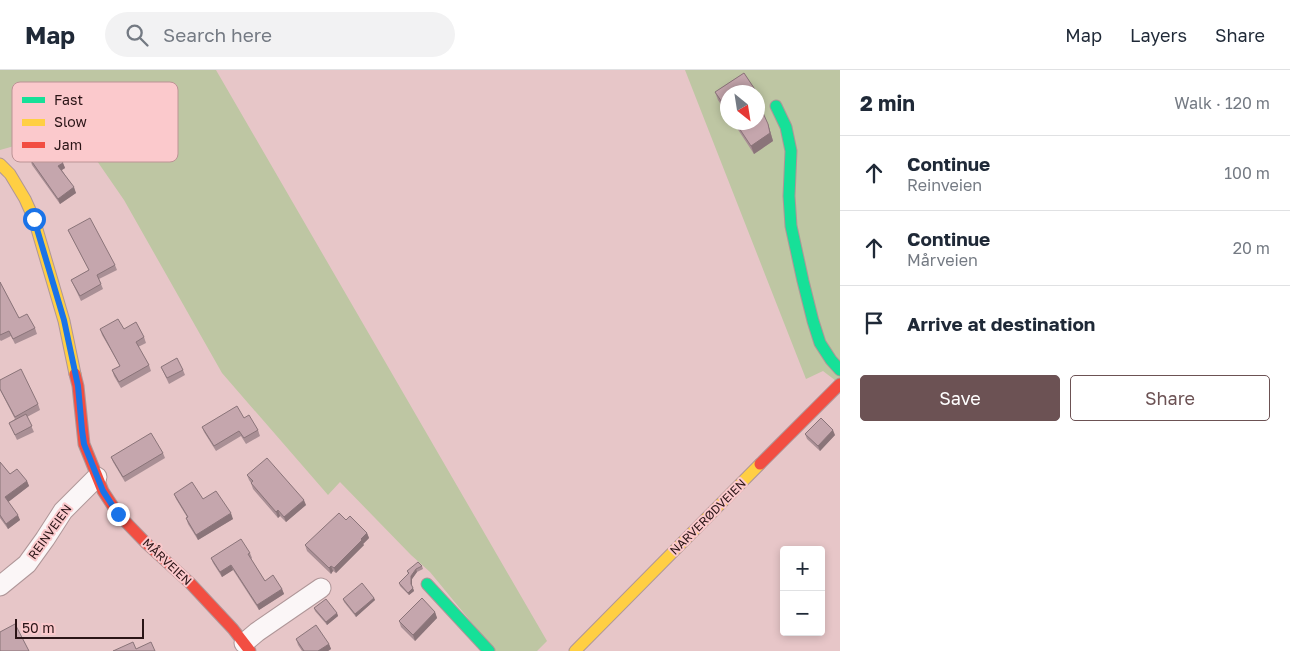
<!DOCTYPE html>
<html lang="en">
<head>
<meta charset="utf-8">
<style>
	body { margin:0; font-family:"Golos Text",sans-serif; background:#f2f2f3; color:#1f2937 }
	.controls { position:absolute; right:15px; bottom:15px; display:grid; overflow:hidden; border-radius:5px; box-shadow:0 2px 8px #0003 }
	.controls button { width:45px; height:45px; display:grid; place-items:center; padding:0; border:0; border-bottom:1px solid #e0e1e3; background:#fff; color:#1f2937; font:25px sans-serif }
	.compass { position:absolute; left:720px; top:15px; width:45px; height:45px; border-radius:50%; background:#fff; box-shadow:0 2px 8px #0003; rotate:150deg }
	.scale { position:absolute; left:15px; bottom:12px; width:129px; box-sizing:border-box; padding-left:5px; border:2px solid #2a1416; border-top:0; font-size:14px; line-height:18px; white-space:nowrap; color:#2a1416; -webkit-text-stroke:4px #fbc9cc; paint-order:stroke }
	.stop { position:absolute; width:15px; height:15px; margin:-11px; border:4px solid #1a73e8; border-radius:50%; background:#fff }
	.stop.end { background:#1a73e8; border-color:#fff; box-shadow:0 1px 5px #0008 }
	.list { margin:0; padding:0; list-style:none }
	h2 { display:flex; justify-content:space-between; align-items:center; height:65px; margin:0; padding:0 20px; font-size:21px }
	h2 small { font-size:16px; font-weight:400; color:#747a83 }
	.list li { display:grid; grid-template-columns:32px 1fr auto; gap:15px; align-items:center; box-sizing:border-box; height:75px; padding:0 20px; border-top:1px solid #e0e1e3 }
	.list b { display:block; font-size:19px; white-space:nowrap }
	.list p { margin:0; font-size:16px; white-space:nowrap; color:#747a83 }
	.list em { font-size:16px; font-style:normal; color:#747a83 }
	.actions { display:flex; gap:10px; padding:15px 20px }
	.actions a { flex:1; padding:11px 0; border:1px solid #6c5254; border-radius:5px; text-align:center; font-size:18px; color:#6c5254 }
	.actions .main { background:#6c5254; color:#fff }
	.icon { flex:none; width:28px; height:28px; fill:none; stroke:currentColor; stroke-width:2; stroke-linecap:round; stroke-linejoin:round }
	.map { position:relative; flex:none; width:840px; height:581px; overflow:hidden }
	header { display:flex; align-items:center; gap:30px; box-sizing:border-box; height:70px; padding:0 25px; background:#fff; border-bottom:1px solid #e0e1e3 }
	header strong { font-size:24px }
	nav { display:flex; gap:28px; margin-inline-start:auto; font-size:18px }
	.search { width:350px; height:45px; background:#f2f2f3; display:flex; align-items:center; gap:12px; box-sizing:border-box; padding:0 18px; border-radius:28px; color:#747a83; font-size:19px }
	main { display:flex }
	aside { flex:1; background:#fff }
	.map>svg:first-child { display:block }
	.green { fill:#bec6a3; fill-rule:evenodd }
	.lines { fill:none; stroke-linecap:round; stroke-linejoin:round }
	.street-casing { stroke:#af9698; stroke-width:21 }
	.fast-casing { stroke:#af9698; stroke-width:13 }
	.slow-casing { stroke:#af9698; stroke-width:13 }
	.jam-casing { stroke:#af9698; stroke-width:13 }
	.street { stroke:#fbf6f7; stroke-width:19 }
	.fast { stroke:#16e098; stroke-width:11 }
	.slow { stroke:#ffcf43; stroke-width:11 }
	.jam { stroke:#f24e42; stroke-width:11 }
	.wall { fill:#a98f95 }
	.shaded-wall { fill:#8a7479 }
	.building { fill:#c5a6ad; stroke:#8a7479 }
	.route { stroke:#1a73e8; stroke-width:6 }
	.labels { text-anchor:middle; stroke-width:4; stroke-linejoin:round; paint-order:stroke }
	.street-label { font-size:12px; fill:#2a1416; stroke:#fbc9cc }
	.key { fill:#fbc9cc; stroke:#bc9395; stroke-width:1 }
	.key-label { font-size:14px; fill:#2a1416 }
</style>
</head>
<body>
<header>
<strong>Map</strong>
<div class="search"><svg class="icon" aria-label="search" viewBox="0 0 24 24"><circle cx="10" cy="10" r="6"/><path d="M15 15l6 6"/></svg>Search here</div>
<nav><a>Map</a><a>Layers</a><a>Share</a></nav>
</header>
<main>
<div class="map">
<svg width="840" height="581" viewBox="0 0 840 581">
	<rect width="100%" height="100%" fill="#e7c6c8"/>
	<g class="green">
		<path d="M0,0H216L547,571L537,581H495L430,502L411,485L340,412L328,425L222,303L124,130L75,59L0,80Z"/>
		<path d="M685,0H840V314L823,301L806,309ZM728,22H758V52H728Z"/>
	</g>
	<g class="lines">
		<g class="street-casing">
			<g id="street">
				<path d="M0,516L27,494L45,469L63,441L97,407"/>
				<path d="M244,573L257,562L321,518"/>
			</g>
		</g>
		<g class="fast-casing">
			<g id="fast">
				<path d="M776,36L786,57L791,81L789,126L791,156L803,211L813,251L820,273L831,290L840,300"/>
				<path d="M427,514L489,581"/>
			</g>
		</g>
		<g class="slow-casing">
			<g id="slow">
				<path d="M0,94L10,104L25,129L34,149L64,251L75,304"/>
				<path d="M575,581L760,394"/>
			</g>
		</g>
		<g class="jam-casing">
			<g id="jam">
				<path d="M75,304L78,316L84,374L103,421L118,444L146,473L190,513L233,559L250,581"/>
				<path d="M760,394L840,314"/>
			</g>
		</g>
		<use href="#street" class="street"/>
		<use href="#fast" class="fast"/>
		<use href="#slow" class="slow"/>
		<use href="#jam" class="jam"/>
	</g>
	<g class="wall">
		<path d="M744,3L758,24L761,32L760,35L761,39L768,54L773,71L754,84L733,52H758V22H728V45L718,30L715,22Z"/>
		<path d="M30,89L63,93L65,98L62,100L76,123L60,134L32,95Z"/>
		<path d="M68,160L115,195L117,200L99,209L103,219L81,231L71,210L89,200L70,164Z"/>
		<path d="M0,212L19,248L35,258L37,264L15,274L11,266L1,271L0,270Z"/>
		<path d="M100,259H124L144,267L146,273L138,277L149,295L151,301L121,318L114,306L112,300L120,296L102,265Z"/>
		<path d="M161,297L183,300L185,305L169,314Z"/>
		<path d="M0,310L38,334L40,340L27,347L34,362L17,370L9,353L15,349L0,320Z"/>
		<path d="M244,348L258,360L260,366L246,374L241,366L216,381L204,362L202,357Z"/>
		<path d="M805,364L835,365L820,381L807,369Z"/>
		<path d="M163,383L165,388L125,412L113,392L111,387Z"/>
		<path d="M0,392L10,404L27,411L29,416L8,432L20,450L8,459L0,448Z"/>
		<path d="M247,405L306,435L286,452L280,446L278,448L253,419L251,413L249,410Z"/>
		<path d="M174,424L203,429L233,449L198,470L188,454L186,448L187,447L176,429Z"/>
		<path d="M346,450L367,463L369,468L363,474L364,475L336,503L333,501L331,504L307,481L305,475Z"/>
		<path d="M250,483L252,488L251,489L265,511L282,519L284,524L259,540L233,500L222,507L213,493L211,488Z"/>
		<path d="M422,496L423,499L417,502L412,509V516L414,521L409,525L400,516L399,513L408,504L407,501Z"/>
		<path d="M374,528L375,530L356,547L344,532L343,529Z"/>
		<path d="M314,538L337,543L338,546L327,555L315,541Z"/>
		<path d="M435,542L437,548L415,571L401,557L399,551Z"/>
		<path d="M296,569L329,574L331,579L328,581H302L298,575Z"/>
	</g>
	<g class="shaded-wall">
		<path d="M758,24L761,32L760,35L762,42L759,34L758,27Z"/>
		<path d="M768,54L773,71L754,84L751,76Z"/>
		<path d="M63,93L65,98L60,101L58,96Z"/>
		<path d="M74,117L76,123L60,134L58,129Z"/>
		<path d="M833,360L835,365L820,381L818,376Z"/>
		<path d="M27,411L29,416L7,433L5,427Z"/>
		<path d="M304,430L306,435L286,452L284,447Z"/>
		<path d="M278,440L280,446L278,448L276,442Z"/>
		<path d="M231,443L233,449L198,470L196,465Z"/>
		<path d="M18,445L20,450L8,459L6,454Z"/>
		<path d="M367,463L369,468L363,474L364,475L336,503L334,498Z"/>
		<path d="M231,495L233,500L222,507L220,502Z"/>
		<path d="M331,496L333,501L331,504L329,498Z"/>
		<path d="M416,499L417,502L412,509V517L411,514V506Z"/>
		<path d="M413,518L414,521L409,525L408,523Z"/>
		<path d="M282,519L284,524L259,540L257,535Z"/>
		<path d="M374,528L375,530L356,547L355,544Z"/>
		<path d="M435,542L437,548L415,571L413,565Z"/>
		<path d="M337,543L338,546L327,555L326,552Z"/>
		<path d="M329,574L331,579L328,581H318Z"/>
	</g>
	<g class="building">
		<path d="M744,3L758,24V27L759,34L768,54L770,63L751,76L735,52H758V22H728V41L715,22Z"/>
		<path d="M50,75L63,93L58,96L74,117L58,129L30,89Z"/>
		<path d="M90,148L115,195L97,205L101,214L80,226L71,210L89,200L68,160Z"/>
		<path d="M0,212L19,248L27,244L35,258L13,269L9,261L0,265Z"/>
		<path d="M118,249L124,259L136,252L144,267L136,272L149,295L119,312L112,300L120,296L100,259Z"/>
		<path d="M177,288L183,300L167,308L161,297Z"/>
		<path d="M21,299L38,334L15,347L0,319V310Z"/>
		<path d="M237,336L244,348L249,345L258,360L244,368L239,361L214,376L202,357Z"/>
		<path d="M26,344L32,356L15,365L9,353Z"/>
		<path d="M821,348L833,360L818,376L805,364Z"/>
		<path d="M151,363L163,383L123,407L111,387Z"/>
		<path d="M267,388L304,430L284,447L278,440L276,442L251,413L253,411L247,405Z"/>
		<path d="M0,392L10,404L17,399L27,411L5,427L18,445L6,454L0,445Z"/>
		<path d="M192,412L203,429L216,421L231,443L196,465L186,448L188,447L174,424Z"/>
		<path d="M339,443L346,450L350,446L367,463L361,469L362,470L334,498L331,496L329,498L305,475Z"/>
		<path d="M241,469L250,483L248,484L265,511L273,505L282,519L257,535L231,495L220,502L211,488Z"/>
		<path d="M418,492L422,496L416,499L411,506V514L413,518L408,523L399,513L409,503L407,501Z"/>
		<path d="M362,513L374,528L355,544L343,529Z"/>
		<path d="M422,528L435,542L413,565L399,551Z"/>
		<path d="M326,529L337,543L326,552L314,538Z"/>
		<path d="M15,554L29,581H0V562Z"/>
		<path d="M316,555L329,574L318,581H304L296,569Z"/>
		<path d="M133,572L136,579L151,572L155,581H113Z"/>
	</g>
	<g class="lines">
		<path class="route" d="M34,149L64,250L78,316L82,360L84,374L103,421L118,444"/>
	</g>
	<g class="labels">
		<g class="street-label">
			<text transform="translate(708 447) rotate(-45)" y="4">NARVERØDVEIEN</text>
			<text transform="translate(50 462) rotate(-54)" y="4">REINVEIEN</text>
			<text transform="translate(167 492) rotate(43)" y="4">MÅRVEIEN</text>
		</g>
	</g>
	<rect x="12" y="12" width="166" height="80" rx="8" class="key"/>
	<rect x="22" y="27" width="23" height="6" fill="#16e098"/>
	<rect x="22" y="49" width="23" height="7" fill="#ffcf43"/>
	<rect x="22" y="72" width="23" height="6" fill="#f24e42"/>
	<g class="key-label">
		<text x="54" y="35">Fast</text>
		<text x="54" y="57">Slow</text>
		<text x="54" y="80">Jam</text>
	</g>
</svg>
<div class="controls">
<button>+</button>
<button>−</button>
</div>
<svg class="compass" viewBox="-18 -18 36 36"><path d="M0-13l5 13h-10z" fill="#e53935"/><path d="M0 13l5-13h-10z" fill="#747a83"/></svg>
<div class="scale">50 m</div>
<div class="stop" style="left:34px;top:149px"></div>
<div class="stop end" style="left:118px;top:444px"></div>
</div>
<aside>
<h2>2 min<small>Walk · 120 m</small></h2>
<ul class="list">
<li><svg class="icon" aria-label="ahead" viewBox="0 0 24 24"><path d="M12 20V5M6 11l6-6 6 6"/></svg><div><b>Continue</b><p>Reinveien</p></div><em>100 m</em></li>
<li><svg class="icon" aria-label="ahead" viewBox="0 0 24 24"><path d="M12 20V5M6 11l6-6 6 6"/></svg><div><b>Continue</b><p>Mårveien</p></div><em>20 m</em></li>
<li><svg class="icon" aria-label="arrive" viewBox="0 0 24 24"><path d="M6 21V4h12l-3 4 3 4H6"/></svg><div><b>Arrive at destination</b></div></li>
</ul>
<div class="actions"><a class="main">Save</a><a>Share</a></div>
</aside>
</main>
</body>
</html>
